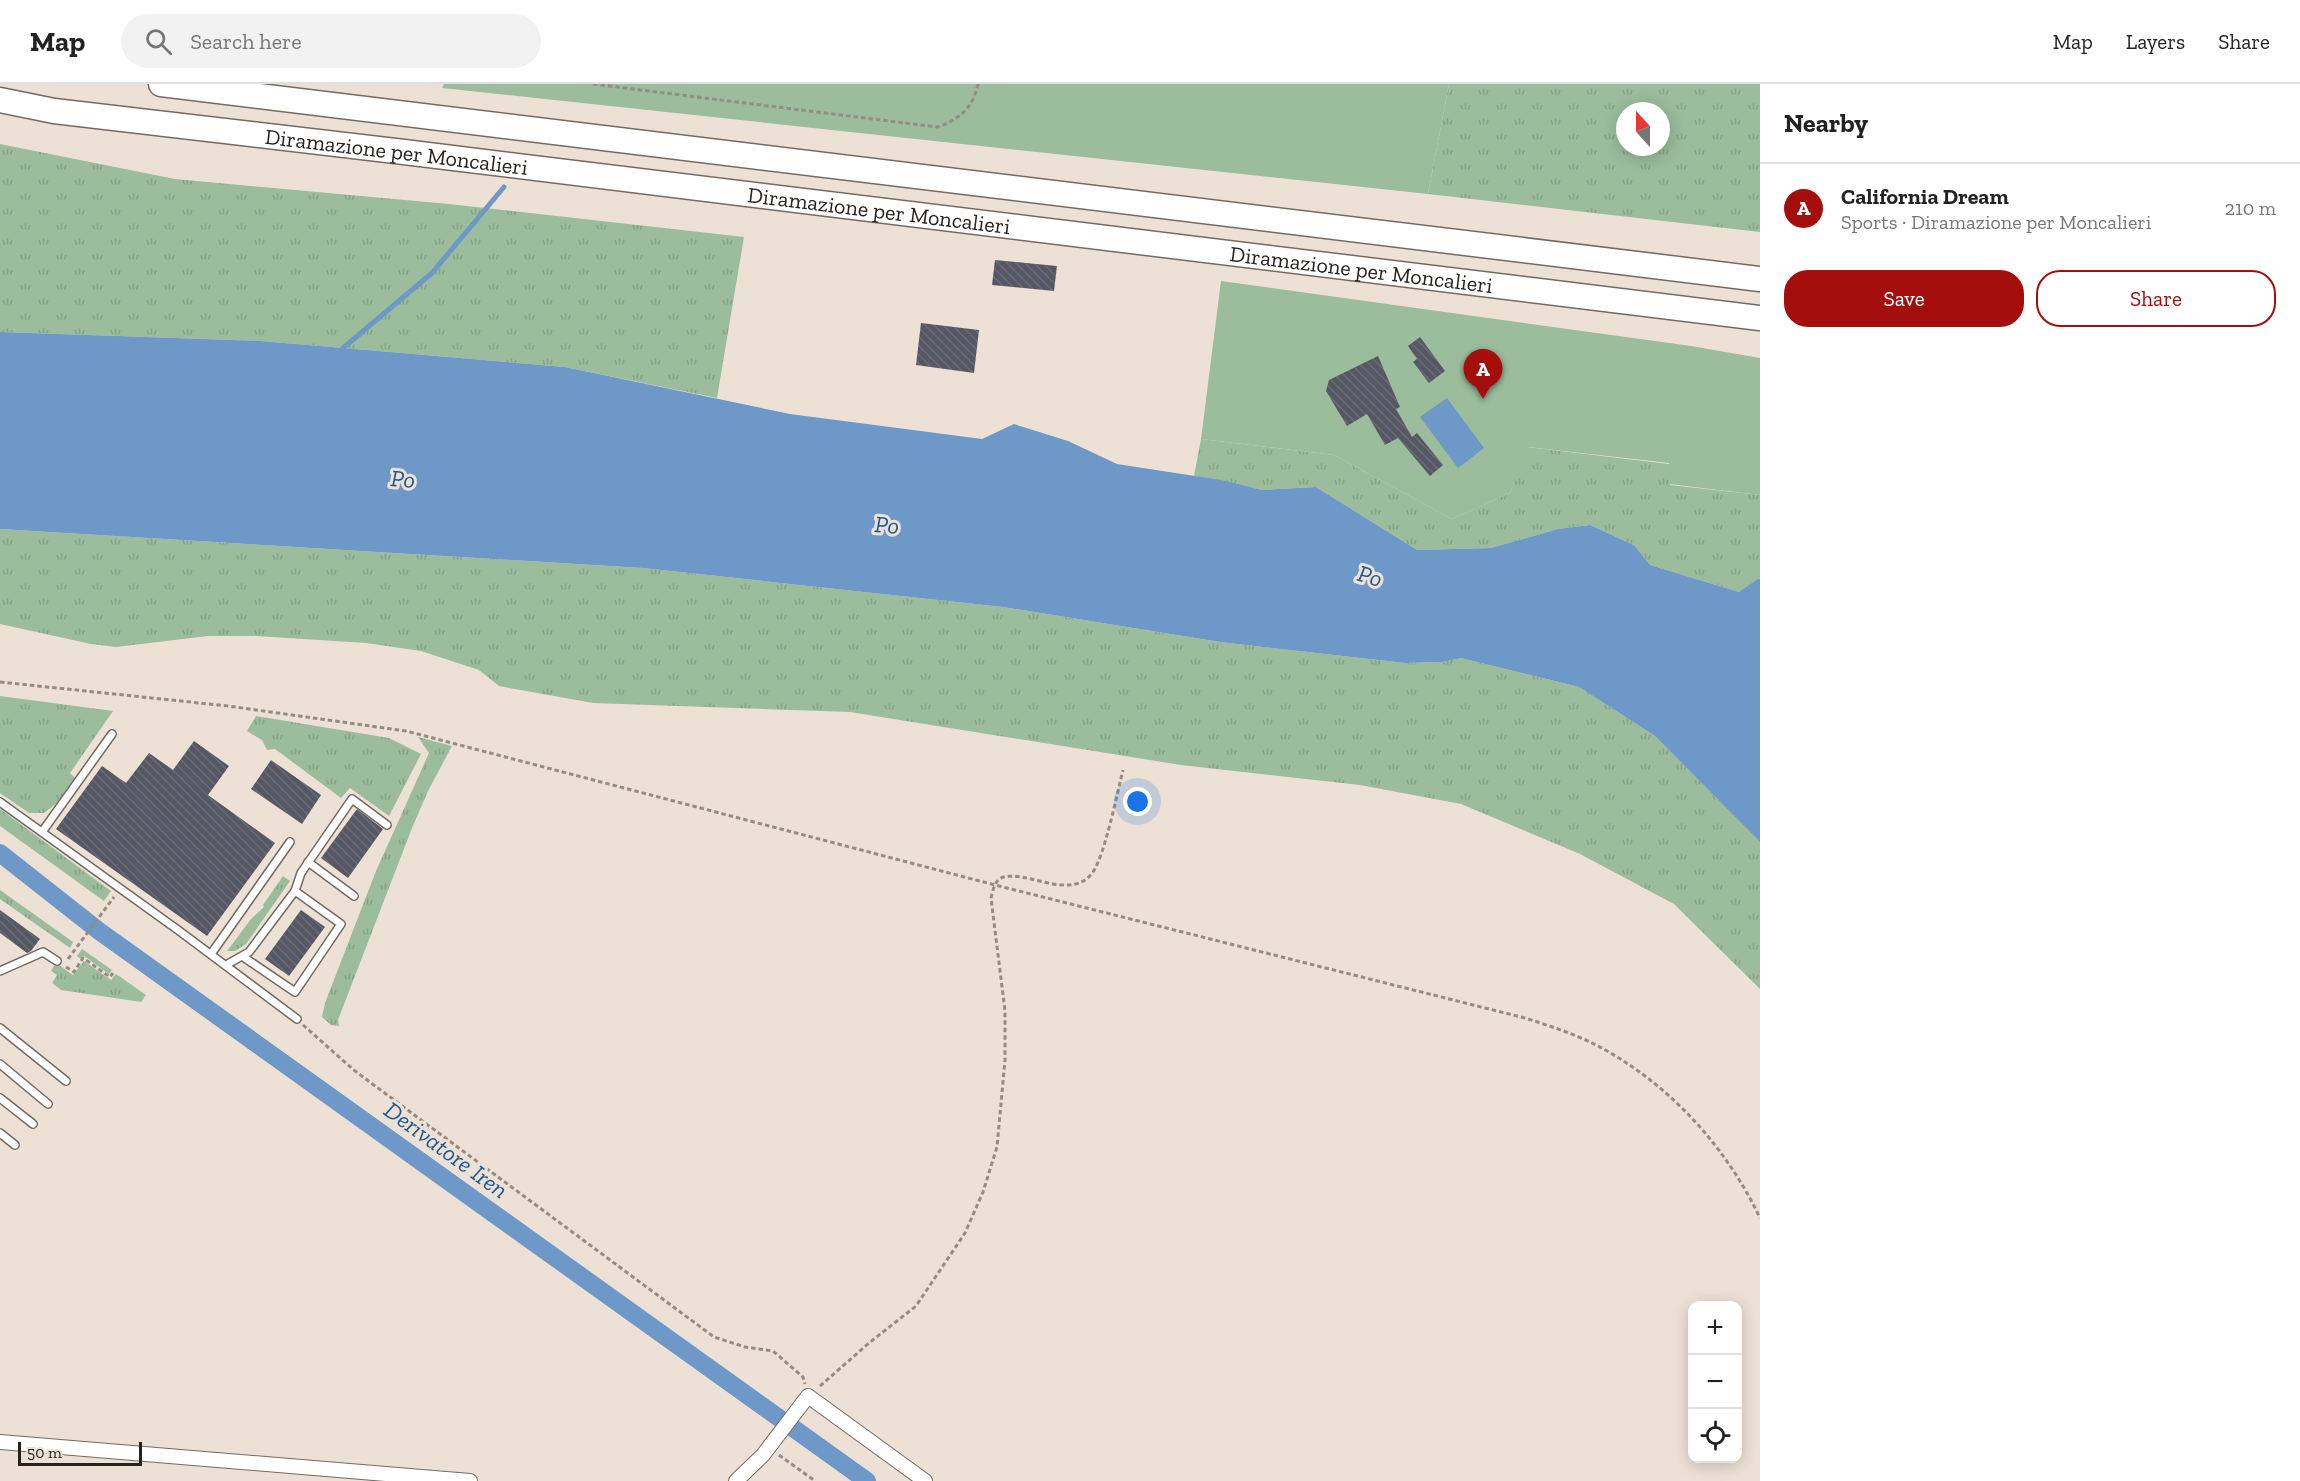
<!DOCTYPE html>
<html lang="en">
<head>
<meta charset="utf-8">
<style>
	body { margin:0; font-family:"Zilla Slab",serif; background:#f2f2f2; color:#222 }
	.controls { position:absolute; right:18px; bottom:18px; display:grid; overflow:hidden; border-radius:12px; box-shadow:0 3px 15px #0003 }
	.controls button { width:54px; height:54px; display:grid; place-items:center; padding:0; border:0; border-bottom:2px solid #e0e0e0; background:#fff; color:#222; font:30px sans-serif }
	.compass { position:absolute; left:1616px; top:18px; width:54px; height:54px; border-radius:50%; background:#fff; box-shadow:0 3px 15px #0003; rotate:339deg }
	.scale { position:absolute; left:18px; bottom:15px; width:124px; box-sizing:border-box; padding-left:6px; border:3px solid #26221e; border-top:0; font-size:16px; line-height:21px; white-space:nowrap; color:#26221e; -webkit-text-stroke:4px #ede1d5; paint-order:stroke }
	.you { position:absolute; left:1138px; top:718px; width:21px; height:21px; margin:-15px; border:4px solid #fff; border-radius:50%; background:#1a73e8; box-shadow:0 0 0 9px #1a73e833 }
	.badge { display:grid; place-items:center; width:39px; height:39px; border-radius:50%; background:#a40e0c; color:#fff; font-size:20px; font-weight:700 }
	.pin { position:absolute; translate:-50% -50px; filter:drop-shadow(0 2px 3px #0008) }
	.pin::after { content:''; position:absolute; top:32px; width:21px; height:18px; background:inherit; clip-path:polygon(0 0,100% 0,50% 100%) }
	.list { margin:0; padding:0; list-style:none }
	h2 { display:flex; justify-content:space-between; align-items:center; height:78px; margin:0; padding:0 24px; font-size:26px }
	h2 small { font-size:20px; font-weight:400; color:#767676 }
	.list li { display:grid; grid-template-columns:39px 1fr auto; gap:18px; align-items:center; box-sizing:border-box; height:90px; padding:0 24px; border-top:2px solid #e0e0e0 }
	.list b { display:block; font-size:22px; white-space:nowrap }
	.list p { margin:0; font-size:20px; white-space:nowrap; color:#767676 }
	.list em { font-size:20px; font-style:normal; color:#767676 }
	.actions { display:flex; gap:12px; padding:18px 24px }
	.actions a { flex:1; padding:14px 0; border:2px solid #a40e0c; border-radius:24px; text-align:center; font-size:21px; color:#a40e0c }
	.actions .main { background:#a40e0c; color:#fff }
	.icon { flex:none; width:33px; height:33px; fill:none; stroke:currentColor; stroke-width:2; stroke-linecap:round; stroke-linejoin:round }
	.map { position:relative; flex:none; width:1760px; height:1397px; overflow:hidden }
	header { display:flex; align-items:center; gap:36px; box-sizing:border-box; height:84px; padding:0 30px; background:#fff; border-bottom:2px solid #e0e0e0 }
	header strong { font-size:28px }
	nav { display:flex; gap:33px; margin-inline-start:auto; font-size:21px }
	.search { width:420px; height:54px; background:#f2f2f2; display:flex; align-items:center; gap:15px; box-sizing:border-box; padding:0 21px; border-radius:33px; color:#767676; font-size:22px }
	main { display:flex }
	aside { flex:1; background:#fff }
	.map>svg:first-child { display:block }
	.grass { fill:url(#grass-tufts); fill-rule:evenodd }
	.garden { fill:#9bbd9c }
	.water { fill:#6d98c8 }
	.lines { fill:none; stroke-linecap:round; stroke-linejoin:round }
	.stream { stroke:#6d98c8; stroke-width:5 }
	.canal { stroke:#6d98c8; stroke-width:18 }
	.building { fill:url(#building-back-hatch) }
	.lane-casing { stroke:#756a60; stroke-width:10 }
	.street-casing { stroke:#756a60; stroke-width:16 }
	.highway-casing { stroke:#756a60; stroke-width:27 }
	.path { stroke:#958c84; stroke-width:3; stroke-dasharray:4.5 3; stroke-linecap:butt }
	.lane { stroke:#fff; stroke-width:7 }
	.street { stroke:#fff; stroke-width:14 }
	.highway { stroke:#fff; stroke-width:24 }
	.labels { text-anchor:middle; stroke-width:6; stroke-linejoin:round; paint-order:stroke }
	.street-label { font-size:22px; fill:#26221e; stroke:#ede1d5 }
	.water-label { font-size:24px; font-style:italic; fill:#1b5995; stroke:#ede1d5 }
</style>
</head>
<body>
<header>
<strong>Map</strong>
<div class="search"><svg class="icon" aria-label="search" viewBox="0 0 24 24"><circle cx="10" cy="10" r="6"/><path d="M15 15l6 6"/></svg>Search here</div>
<nav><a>Map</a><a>Layers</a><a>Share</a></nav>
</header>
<main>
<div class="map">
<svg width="1760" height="1397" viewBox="0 0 1760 1397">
	<defs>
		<pattern id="grass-tufts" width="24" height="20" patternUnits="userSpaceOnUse" patternTransform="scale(1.5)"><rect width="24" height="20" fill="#9bbd9c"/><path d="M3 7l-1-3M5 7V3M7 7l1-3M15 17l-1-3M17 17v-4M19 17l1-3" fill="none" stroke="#85a286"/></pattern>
		<pattern id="building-back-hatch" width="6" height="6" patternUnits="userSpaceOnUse" patternTransform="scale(1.5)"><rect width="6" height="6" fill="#565764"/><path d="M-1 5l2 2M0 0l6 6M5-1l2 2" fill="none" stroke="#6b6b76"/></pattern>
	</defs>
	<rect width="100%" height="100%" fill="#ede1d5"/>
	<g class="grass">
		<path d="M1449,0H1760V148L1428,110ZM1625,27H1661V63H1625Z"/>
		<path d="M0,60L175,95L449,120L744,153L717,314L565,283L261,257L0,248Z"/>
		<path d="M1201,355L1334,371L1452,435L1510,409L1527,363L1669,380L1670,401L1760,411V496H1758L1739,508L1650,481L1634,461L1590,441L1558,445L1491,464L1417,466L1316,403L1262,406L1194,392Z"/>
		<path d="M0,445L643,484L1003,523L1220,558L1405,579L1442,578L1461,574L1579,603L1655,652L1760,758V905L1674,820L1580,770L1461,720L1360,701L1181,681L850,628L593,619L499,602L479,586L421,567L366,559L256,552H208L116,563L91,560L0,540Z"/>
		<path d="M0,612L113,627L70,689L75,694L57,719L44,729H29L0,709Z"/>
		<path d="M256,632L389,654L421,670L389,732L350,704L341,714L275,665L267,666L262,656L247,647Z"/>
		<path d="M418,653L452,662L428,707L412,744L338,936L339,942L331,941L322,933L325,919L376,787L429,669Z"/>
		<path d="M0,725L111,807L104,817L0,742Z"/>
		<path d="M283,792L290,797L246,860L235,867H227L251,835L264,823L263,821Z"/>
		<path d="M0,806L73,858L70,864L0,815Z"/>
		<path d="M82,865L112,886L109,890L84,872L81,875L77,872Z"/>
		<path d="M84,877L111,896L116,890L146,911L141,918L61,906L52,899L57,891L51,887L56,879L73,891Z"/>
	</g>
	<g class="garden">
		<path d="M444,0H1449L1428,110L442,4Z"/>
		<path d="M1221,197L1691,262L1760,274V411L1669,400V379L1528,363L1510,409L1452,435L1334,371L1201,355Z"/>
	</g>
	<g class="water">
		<path d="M0,248L261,257L565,283L790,330L982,355L1014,340L1068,357L1117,380L1221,396L1262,406L1316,403L1417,466L1491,464L1558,445L1590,441L1634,461L1650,481L1739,508L1758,495L1760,496V758L1655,652L1579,603L1461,574L1442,578L1405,579L1220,558L1003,523L643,484L0,445Z"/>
		<path d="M1447,314L1484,364L1458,384L1420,333Z"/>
	</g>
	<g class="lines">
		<path class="stream" d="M343,264L432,189L504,103"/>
		<path class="canal" d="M0,769L99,847L867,1397"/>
	</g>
	<g class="building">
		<path d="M995,176L1057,182L1054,207L992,201Z"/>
		<path d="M921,239L979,246L974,289L916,281Z"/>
		<path d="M1420,253L1445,287L1429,299L1413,278L1417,275L1408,262Z"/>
		<path d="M1378,272L1400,323L1396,325L1412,353L1417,349L1443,381L1430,392L1398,354L1385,361L1367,330L1347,342L1326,307L1329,296Z"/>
		<path d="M194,657L229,682L208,711L275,759L207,852L56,745L102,682L126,699L149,669L173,686Z"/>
		<path d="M271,676L321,711L302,740L251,705Z"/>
		<path d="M357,725L383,745L348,794L321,774Z"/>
		<path d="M0,826L40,855L31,867L27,869L0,849Z"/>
		<path d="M301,826L325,843L289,892L265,875Z"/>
	</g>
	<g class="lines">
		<g class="lane-casing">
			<g id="lane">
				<path d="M0,718L178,846L297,935"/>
				<path d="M42,748L112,650"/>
				<path d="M308,778L354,812"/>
				<path d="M295,807L301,789L352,715L387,741"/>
				<path d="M211,870L290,758"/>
				<path d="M226,881L249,868L295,807L341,840L295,908L242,872"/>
				<path d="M0,887L43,868L57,877"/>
				<path d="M0,944L66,997"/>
				<path d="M0,980L48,1020"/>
				<path d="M0,1014L33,1040"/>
				<path d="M0,1049L15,1061"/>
			</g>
		</g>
		<g class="street-casing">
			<g id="street">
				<path d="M0,1358L470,1397"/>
				<path d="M736,1397L763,1371L808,1312L925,1397"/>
			</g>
		</g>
		<g class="highway-casing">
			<g id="highway">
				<path d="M161,0L1760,195"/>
				<path id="s1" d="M0,16L54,27L404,68L1760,234"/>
			</g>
		</g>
		<g class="path">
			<path d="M593,0L937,43C959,36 973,24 978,0"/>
			<path d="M0,598L228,622L406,647L995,801L1525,934C1550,942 1575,950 1598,962C1668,999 1726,1062 1760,1134"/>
			<path d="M68,875L114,813"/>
			<path d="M66,883L74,888L83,874L110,893L113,889"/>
			<path d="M303,941L355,987L714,1253L745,1263L773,1267L803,1293L805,1300"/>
			<path d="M820,1302L869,1259L916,1222L965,1149L983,1108L997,1063L1005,976V927L991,814C993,807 994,798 1001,794C1025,784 1071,819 1093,788C1105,770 1117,710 1123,686"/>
			<path d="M779,1371L815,1397"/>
		</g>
		<use href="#lane" class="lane"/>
		<use href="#street" class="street"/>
		<use href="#highway" class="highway"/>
	</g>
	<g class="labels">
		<g class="street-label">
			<text dy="8" stroke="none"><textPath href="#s1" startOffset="400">Diramazione per Moncalieri</textPath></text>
			<text dy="8" stroke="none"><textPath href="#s1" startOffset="886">Diramazione per Moncalieri</textPath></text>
			<text dy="8" stroke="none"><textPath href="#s1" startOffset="1372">Diramazione per Moncalieri</textPath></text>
		</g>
		<g class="water-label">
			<text transform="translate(403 395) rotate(5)" y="8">Po</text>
			<text transform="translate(887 441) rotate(5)" y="8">Po</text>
			<text transform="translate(1370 492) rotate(16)" y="8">Po</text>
			<text transform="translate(446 1066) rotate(36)" y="8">Derivatore Iren</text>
		</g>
	</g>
</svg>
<div class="controls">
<button>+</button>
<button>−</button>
<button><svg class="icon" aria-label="locate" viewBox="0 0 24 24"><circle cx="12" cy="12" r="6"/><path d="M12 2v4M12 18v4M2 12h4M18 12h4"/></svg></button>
</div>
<svg class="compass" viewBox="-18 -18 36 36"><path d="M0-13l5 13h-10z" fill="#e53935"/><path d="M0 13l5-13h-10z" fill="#767676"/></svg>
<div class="scale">50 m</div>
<div class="you"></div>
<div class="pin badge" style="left:1483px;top:315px">A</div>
</div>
<aside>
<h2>Nearby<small></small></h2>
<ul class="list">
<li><span class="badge">A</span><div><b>California Dream</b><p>Sports · Diramazione per Moncalieri</p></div><em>210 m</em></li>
</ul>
<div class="actions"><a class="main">Save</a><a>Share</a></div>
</aside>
</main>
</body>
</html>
